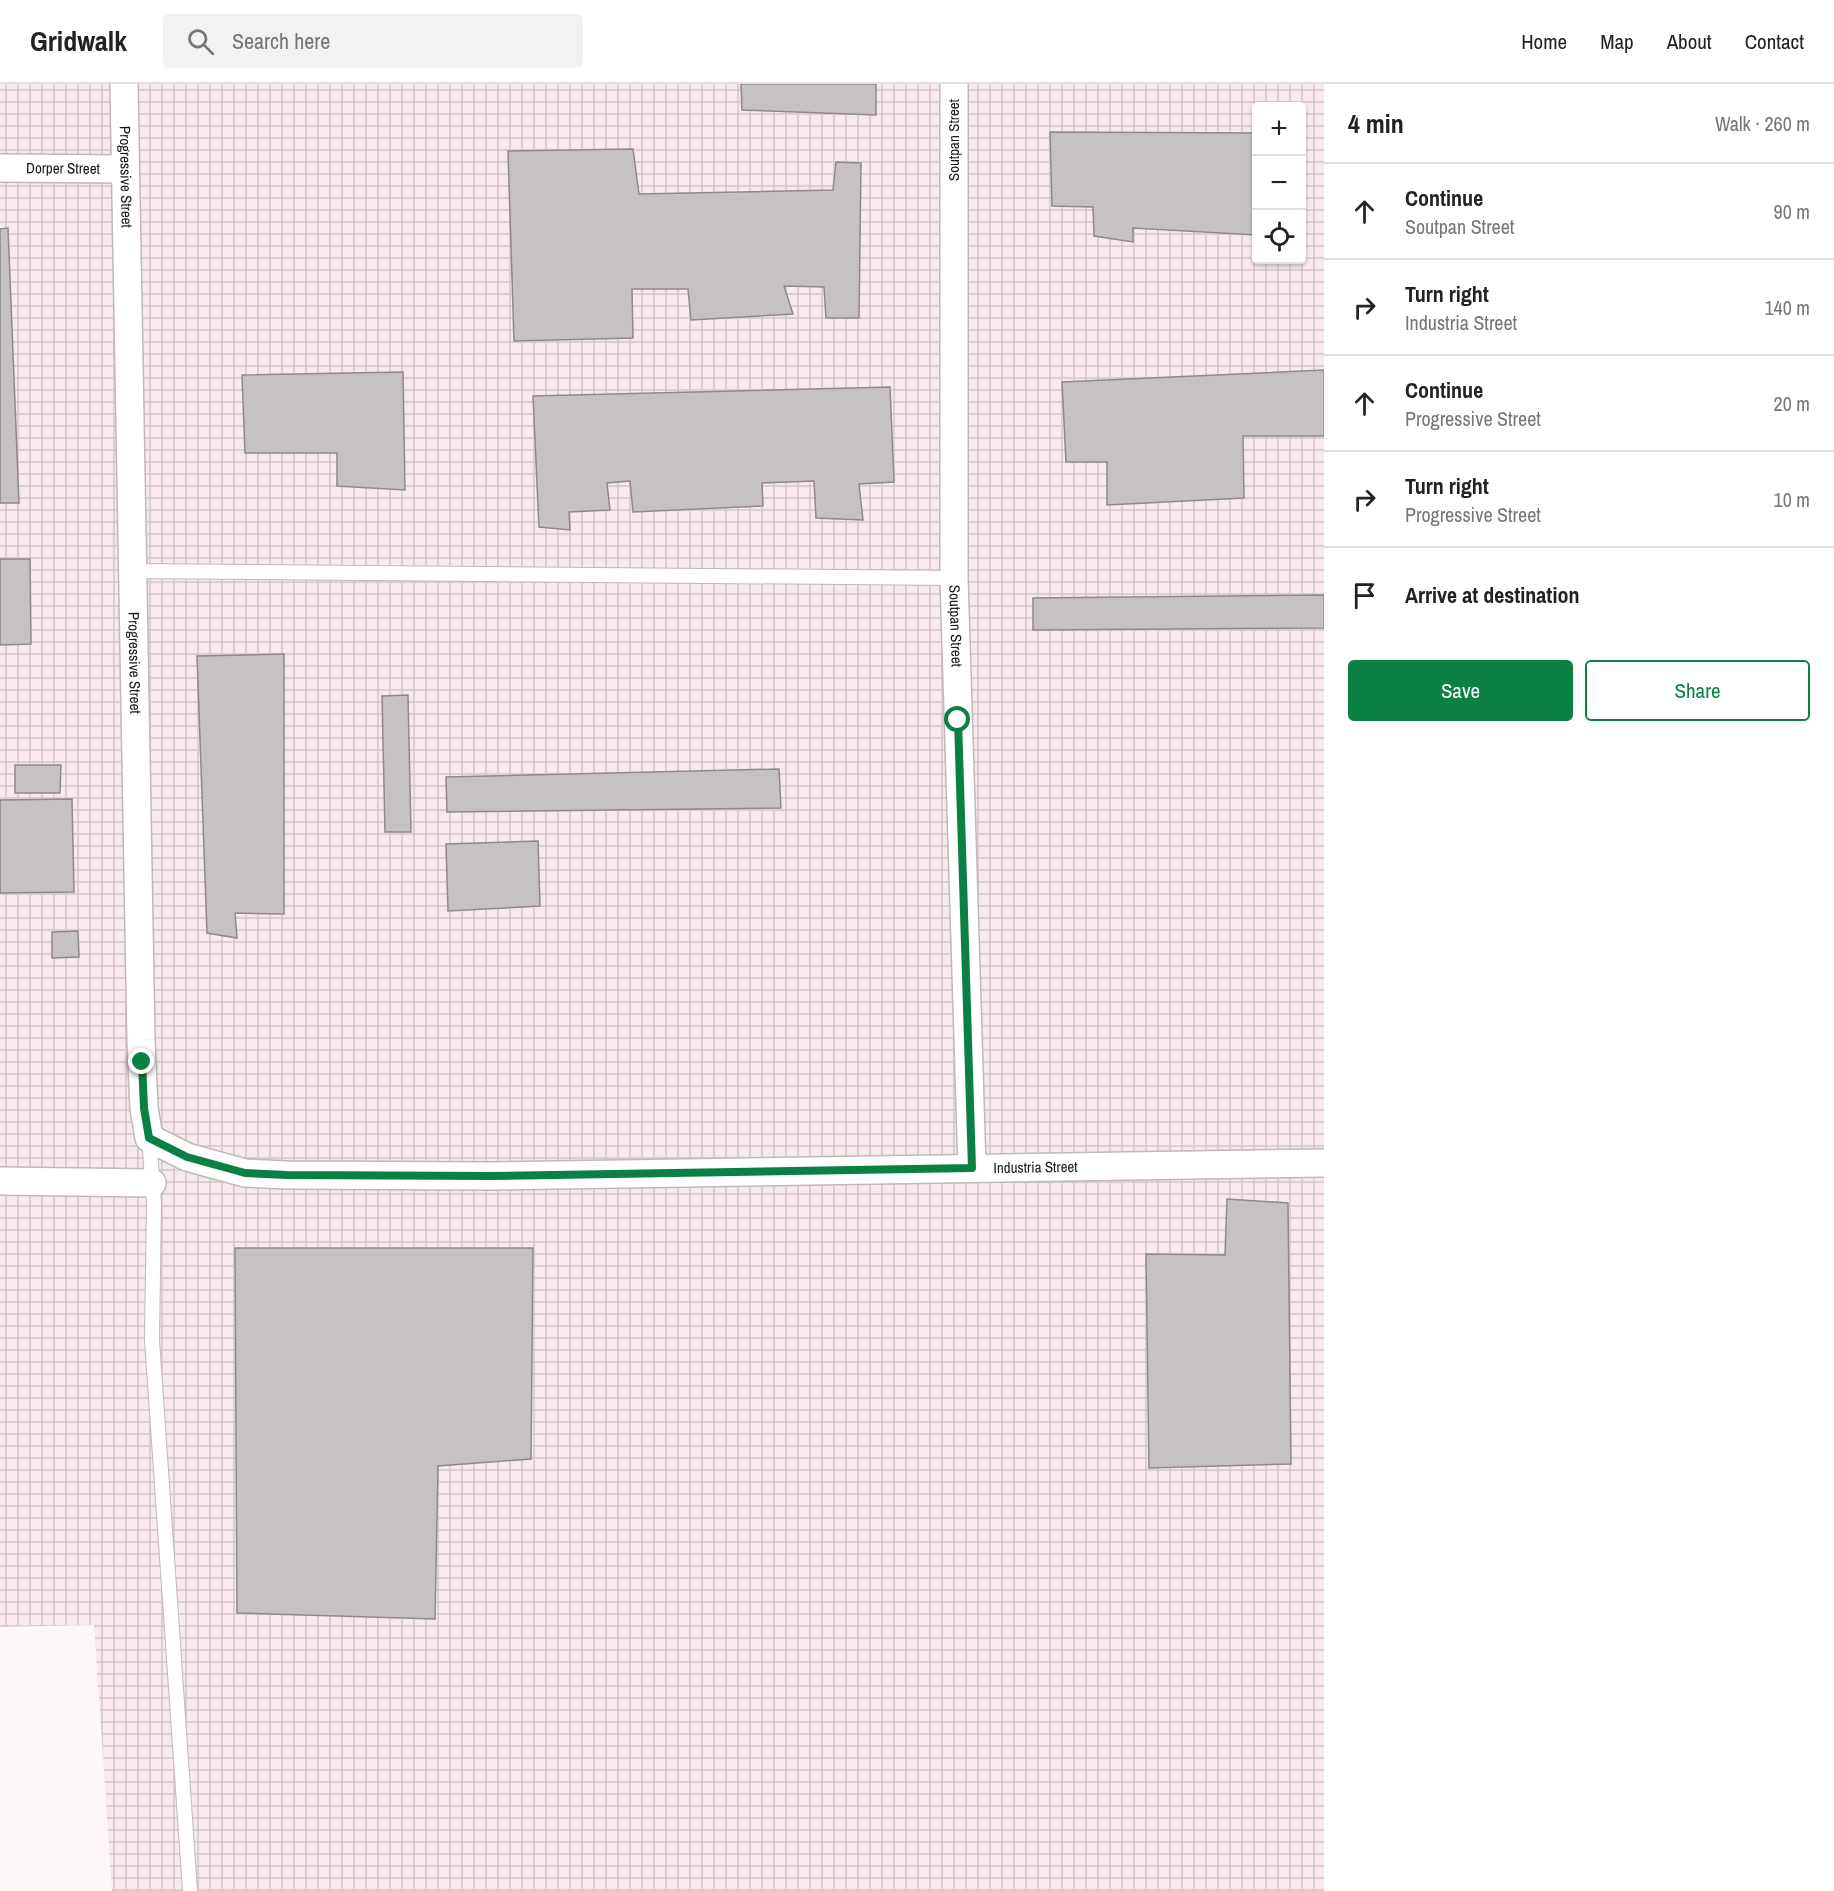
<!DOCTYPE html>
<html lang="en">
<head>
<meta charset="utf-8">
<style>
	body { margin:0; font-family:"Archivo Narrow",sans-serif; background:#f2f2f2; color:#222 }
	.controls { position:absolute; right:18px; top:18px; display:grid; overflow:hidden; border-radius:6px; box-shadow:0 2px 4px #0004 }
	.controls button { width:54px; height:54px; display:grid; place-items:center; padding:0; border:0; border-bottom:2px solid #e0e0e0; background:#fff; color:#222; font:30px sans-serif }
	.stop { position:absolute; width:18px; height:18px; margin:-14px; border:4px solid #0b8043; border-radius:50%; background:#fff }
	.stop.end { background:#0b8043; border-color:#fff; box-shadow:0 2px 6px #0008 }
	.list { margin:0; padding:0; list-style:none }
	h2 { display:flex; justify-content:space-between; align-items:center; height:78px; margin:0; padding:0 24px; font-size:26px }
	h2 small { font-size:20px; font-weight:400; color:#767676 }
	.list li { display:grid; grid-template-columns:39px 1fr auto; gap:18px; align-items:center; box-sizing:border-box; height:96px; padding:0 24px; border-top:2px solid #e0e0e0 }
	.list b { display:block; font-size:22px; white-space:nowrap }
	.list p { margin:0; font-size:20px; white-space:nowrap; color:#767676 }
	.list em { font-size:20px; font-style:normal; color:#767676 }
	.actions { display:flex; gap:12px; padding:18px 24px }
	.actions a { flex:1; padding:14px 0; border:2px solid #0b8043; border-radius:6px; text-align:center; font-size:21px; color:#0b8043 }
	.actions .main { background:#0b8043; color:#fff }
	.icon { flex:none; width:33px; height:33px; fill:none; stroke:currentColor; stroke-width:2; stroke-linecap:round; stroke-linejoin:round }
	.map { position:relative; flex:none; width:1324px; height:1807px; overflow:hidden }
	header { display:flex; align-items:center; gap:36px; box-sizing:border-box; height:84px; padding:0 30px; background:#fff; border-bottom:2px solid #e0e0e0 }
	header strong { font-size:28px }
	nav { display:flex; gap:33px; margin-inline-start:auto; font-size:21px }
	.search { width:420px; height:54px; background:#f2f2f2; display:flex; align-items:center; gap:15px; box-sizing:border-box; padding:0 21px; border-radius:6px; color:#767676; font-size:22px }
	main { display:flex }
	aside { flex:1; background:#fff }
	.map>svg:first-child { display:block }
	.industrial { fill:url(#industrial-grid); fill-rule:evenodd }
	.building { fill:#c6c1c4; stroke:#8e898c; stroke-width:1.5 }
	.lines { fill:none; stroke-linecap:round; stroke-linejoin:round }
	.service-casing { stroke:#bfb9ba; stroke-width:16 }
	.minor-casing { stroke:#bfb9ba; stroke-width:30 }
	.service { stroke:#fff; stroke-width:14 }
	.minor { stroke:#fff; stroke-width:27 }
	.route { stroke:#0b8043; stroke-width:8 }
	.labels { text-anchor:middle; stroke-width:4.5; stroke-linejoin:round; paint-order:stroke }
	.street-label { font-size:15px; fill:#1a1818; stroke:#fff }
</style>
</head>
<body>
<header>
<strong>Gridwalk</strong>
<div class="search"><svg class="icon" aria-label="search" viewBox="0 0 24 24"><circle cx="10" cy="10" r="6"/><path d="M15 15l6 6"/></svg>Search here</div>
<nav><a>Home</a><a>Map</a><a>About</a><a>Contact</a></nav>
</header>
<main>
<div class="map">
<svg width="1324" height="1807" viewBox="0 0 1324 1807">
	<defs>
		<pattern id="industrial-grid" width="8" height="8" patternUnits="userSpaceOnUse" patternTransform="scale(1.5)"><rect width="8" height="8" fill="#f7e9ec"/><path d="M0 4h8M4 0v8" fill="none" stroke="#d3c7ca"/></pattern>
	</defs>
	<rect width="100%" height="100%" fill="#fdf7f8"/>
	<path class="industrial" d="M0,0H1324V1807H112L94,1541L0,1543ZM1256,22H1302V176H1256Z"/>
	<g class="building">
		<path d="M741,0H876V31L742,26Z"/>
		<path d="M1050,48L1256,49V151L1133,144V158L1094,152L1093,123L1052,122Z"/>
		<path d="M633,65L639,110L833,106L836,78L861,79L859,234H826L824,203L784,202L793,230L691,236L688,205H632L633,254L514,257L508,67Z"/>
		<path d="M8,144L19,419H0V145Z"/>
		<path d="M1324,286V352H1243L1244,414L1107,421V378H1066L1062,298Z"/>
		<path d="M403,288L405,406L337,402V369H245L242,291Z"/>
		<path d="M890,303L894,398L859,400L863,436L816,434L814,397L762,399L763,422L633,428L630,397L607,399L610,426L569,428L570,446L539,443L533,312Z"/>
		<path d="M0,475H30L31,560L0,561Z"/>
		<path d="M1324,511V544L1033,546V514Z"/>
		<path d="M284,570V830L235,829L237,854L207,849L197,572Z"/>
		<path d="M408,611L411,748H385L382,612Z"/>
		<path d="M15,681H61L60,709H15Z"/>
		<path d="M779,685L781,724L447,728L446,693Z"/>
		<path d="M72,715L74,808L0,809V716Z"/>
		<path d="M538,757L540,822L448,827L446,760Z"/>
		<path d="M78,847L79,873L52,874V848Z"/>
		<path d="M1227,1115L1288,1119L1291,1380L1149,1384L1146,1170L1225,1171Z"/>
		<path d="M235,1164H533L531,1375L438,1382L435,1535L237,1529Z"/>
	</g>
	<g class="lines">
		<g class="service-casing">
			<g id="service">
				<path d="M132,487L954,494"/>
				<path d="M149,1054L154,1119L152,1256L190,1807"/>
			</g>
		</g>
		<g class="minor-casing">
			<g id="minor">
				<path id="s1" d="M124,0L141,956L144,1024L149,1054L187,1073L212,1080L245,1089L287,1091L489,1092L1324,1079"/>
				<path id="s2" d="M954,0V494L972,1084"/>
				<path id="s3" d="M0,84L125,85"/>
				<path d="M0,1097L152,1099"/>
			</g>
		</g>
		<use href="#service" class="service"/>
		<use href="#minor" class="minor"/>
	</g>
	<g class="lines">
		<path class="route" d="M142,978L144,1024L149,1054L187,1073L245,1089L287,1091L489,1092L972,1084L958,636"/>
	</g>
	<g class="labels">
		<g class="street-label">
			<text transform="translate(954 56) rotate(-90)" y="5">Soutpan Street</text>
			<text dy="5" stroke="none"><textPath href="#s3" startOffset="63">Dorper Street</textPath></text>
			<text dy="5" stroke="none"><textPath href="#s1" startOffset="93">Progressive Street</textPath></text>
			<text dy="5" stroke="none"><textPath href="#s2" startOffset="542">Soutpan Street</textPath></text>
			<text dy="5" stroke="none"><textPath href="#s1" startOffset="579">Progressive Street</textPath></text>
			<text dy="5" stroke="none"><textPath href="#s1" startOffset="1948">Industria Street</textPath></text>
		</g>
	</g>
</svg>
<div class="controls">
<button>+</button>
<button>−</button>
<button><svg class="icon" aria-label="locate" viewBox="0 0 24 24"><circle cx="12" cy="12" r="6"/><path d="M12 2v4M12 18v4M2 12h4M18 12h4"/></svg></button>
</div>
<div class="stop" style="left:958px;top:636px"></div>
<div class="stop end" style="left:142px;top:978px"></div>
</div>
<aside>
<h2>4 min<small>Walk · 260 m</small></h2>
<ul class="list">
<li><svg class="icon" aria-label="ahead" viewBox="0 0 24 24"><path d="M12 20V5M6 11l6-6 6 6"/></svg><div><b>Continue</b><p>Soutpan Street</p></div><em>90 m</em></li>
<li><svg class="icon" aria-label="right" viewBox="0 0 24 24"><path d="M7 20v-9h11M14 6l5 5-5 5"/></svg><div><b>Turn right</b><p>Industria Street</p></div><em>140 m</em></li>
<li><svg class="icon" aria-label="ahead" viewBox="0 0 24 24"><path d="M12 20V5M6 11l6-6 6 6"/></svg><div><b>Continue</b><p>Progressive Street</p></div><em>20 m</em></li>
<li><svg class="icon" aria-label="right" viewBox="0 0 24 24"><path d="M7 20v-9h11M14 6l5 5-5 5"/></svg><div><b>Turn right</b><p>Progressive Street</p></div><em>10 m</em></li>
<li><svg class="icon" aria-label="arrive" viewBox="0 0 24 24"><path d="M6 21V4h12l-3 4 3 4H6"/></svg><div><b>Arrive at destination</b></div></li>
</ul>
<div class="actions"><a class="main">Save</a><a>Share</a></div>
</aside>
</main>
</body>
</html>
